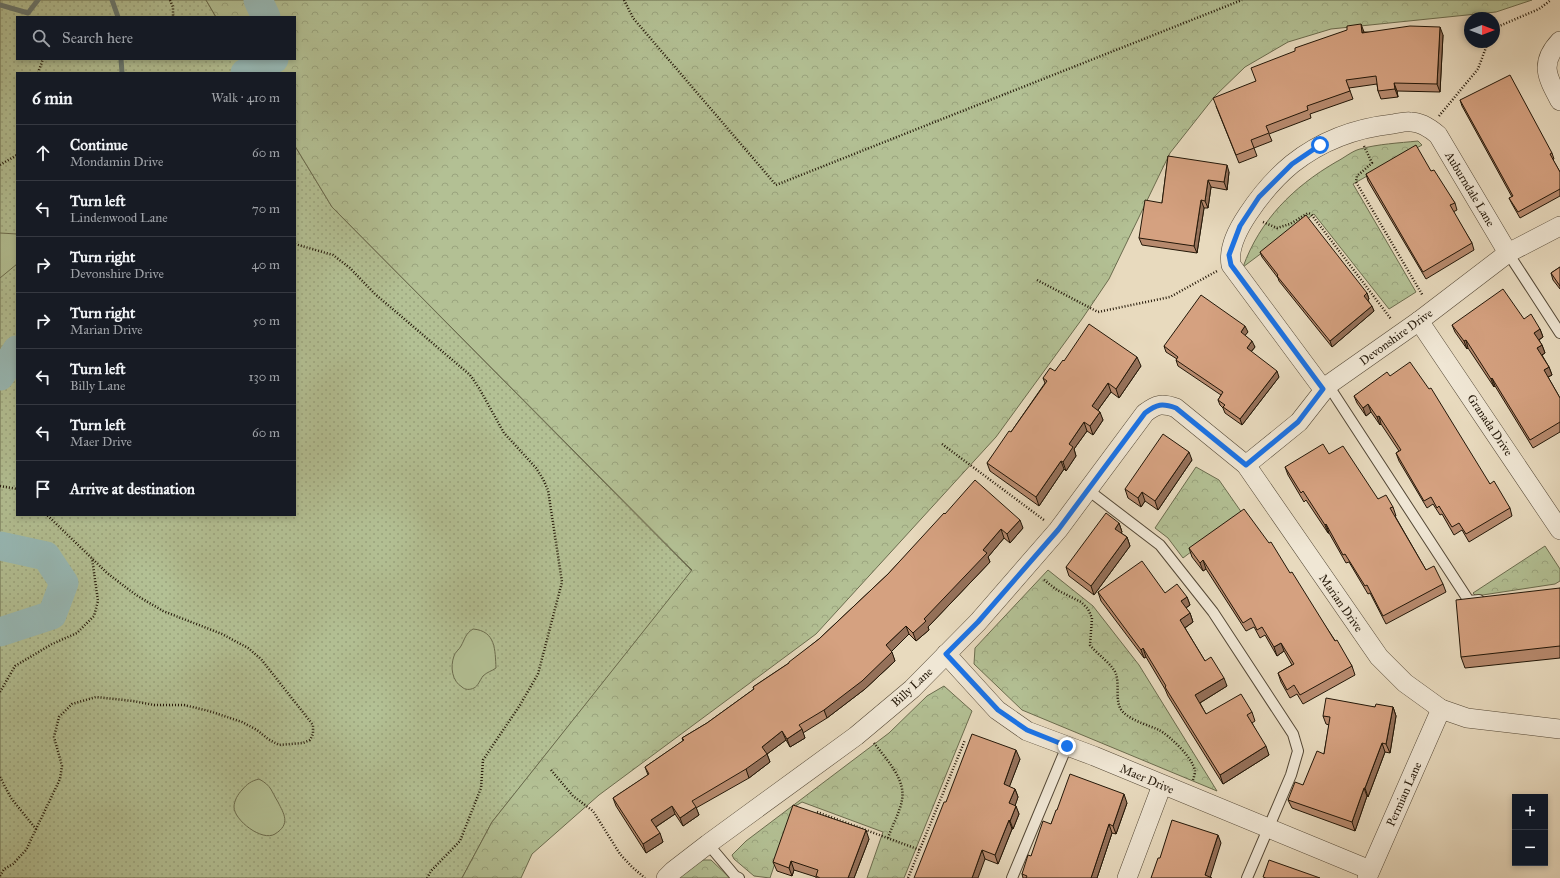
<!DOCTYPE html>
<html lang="en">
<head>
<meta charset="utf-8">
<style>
	body { margin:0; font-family:"IM FELL Great Primer",serif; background:#242831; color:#f1f3f6 }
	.controls { position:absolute; right:12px; bottom:12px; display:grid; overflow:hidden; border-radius:0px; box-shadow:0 2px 6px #0003 }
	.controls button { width:36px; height:36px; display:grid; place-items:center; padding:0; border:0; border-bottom:1px solid #363941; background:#171b24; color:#f1f3f6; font:20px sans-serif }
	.compass { position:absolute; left:1464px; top:12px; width:36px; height:36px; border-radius:50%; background:#171b24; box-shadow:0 2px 6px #0003; rotate:90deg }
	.stop { position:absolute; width:12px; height:12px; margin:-9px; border:3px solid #1a73e8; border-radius:50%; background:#fff }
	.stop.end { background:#1a73e8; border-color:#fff; box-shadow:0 1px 4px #0008 }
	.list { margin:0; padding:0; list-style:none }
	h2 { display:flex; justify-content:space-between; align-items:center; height:52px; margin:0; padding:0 16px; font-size:17px }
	h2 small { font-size:13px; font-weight:400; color:#9ea1a6 }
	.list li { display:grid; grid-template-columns:26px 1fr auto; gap:12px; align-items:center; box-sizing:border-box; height:56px; padding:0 16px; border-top:1px solid #363941 }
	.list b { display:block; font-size:15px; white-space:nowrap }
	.list p { margin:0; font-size:13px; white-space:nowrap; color:#9ea1a6 }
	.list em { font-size:13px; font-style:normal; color:#9ea1a6 }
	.icon { flex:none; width:22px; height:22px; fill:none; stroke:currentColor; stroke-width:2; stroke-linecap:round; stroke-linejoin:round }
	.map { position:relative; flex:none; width:1560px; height:878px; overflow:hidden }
	.search { position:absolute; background:#171b24; box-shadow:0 2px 6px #0003; left:16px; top:16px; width:280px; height:44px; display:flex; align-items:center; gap:10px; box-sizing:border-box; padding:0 14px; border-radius:0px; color:#9ea1a6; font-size:15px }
	.panel { position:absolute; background:#171b24; box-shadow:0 2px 6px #0003; left:16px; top:72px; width:280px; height:444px; border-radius:0px }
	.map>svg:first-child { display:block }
	.grass { fill:url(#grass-dots); stroke:#6b6c4e }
	.forest { fill:url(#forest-crowns); stroke:#6b6c4e }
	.pitch { fill:#b3c094; stroke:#6b6c4e }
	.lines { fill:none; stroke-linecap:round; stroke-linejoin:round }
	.stream { stroke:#697971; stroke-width:5 }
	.river { stroke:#98bab7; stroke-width:29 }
	.service-casing { stroke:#544836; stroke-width:12 }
	.minor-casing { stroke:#544836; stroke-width:20 }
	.path { stroke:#231708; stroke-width:2.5; stroke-dasharray:1 2; stroke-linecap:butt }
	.service { stroke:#f0e7d5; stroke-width:10 }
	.minor { stroke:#f0e7d5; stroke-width:19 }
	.wall { fill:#b78a6e; stroke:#231708 }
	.shaded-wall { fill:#95715a; stroke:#231708 }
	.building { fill:#d5a180; stroke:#231708 }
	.route { stroke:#1a73e8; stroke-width:5 }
	.labels { text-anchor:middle; stroke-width:3; stroke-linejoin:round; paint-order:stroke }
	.street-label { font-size:12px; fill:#231708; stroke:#f0e7d5 }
</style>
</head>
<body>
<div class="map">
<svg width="1560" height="878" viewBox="0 0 1560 878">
	<defs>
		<pattern id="grass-dots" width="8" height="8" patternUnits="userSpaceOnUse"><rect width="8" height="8" fill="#b3c094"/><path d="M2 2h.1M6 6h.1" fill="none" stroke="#9aa47e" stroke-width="1.8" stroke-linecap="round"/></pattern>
		<pattern id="forest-crowns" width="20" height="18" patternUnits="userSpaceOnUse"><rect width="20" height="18" fill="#b3c094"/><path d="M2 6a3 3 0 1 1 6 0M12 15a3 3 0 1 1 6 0" fill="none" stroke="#9aa47e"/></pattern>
	</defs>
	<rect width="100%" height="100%" fill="#e8dabe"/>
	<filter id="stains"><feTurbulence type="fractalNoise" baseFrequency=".005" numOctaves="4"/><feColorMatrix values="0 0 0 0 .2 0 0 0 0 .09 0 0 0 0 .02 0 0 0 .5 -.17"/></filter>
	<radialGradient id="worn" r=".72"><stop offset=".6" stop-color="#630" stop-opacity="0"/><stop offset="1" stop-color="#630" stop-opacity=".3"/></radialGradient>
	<path class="grass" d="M0,0H206L216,17H17V59H242L250,73H17V515H295V146L332,207L692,571L492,822L462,878H0Z"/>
	<g class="forest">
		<path d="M206,0H1532L1496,12L1331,29L1288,42L1245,67L1215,96L1170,153L1109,279L1082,319L996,437L816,634L599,795L532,854L521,878H462L492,822L692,570L332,207L295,146V73H250L242,59H295V17H216Z"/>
		<path d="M1418,141L1422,145L1353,184L1416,292L1389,309L1314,214L1243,267C1260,220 1293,187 1336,162C1344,158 1352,151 1360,149C1378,144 1399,143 1418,141Z"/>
		<path d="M1196,467L1219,480L1242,513L1183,558L1168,538L1155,528Z"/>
		<path d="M1545,546L1560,569V581L1555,584L1476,596L1473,593Z"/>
		<path d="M1048,570L1093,606L1139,665L1217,791L1022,710L974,664L975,648Z"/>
		<path d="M944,686L972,711L904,878H867L883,832L802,802L794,807L770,878L754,876L734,859L732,855L746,841L889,733L927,696Z"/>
		<path d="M698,860H711L730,878H674Z"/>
	</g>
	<g class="pitch">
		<path d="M0,233L17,234V264L0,278Z"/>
		<path d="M473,629C496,631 495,650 496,668C492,671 487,672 483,676C480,680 478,686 474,688C470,690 465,690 462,687C452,681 450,667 454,656C455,652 459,650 461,646C465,639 465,634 473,629Z"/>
		<path d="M259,779C272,786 271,791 278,802C284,814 291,824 275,834C262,842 234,820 234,807C234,801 238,794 242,790C247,784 251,781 259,779Z"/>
	</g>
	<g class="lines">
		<g class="stream">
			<path d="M112,0L118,17"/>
			<path d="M0,5L28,13L38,0"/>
			<path d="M121,59L122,73"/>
		</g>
		<g class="river">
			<path d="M258,0L266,17"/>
			<path d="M245,73L274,59"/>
			<path d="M0,376L17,350"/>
			<path d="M0,546L46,556L64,583L52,615L0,632"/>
		</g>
		<g class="service-casing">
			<g id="service">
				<path d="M1508,253L1560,333"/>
				<path d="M1328,385L1469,601L1479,600"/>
				<path d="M1088,490L1160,545L1213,612L1293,734L1298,751L1291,775L1247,878"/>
				<path d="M708,844L735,876L739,878"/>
				<path d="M1012,878L1067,746"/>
			</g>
		</g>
		<g class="minor-casing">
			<g id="minor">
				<path d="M1560,41C1539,63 1547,77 1560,101"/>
				<path d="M1419,321L1560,530"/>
				<path d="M1323,389L1231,265C1228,247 1238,229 1248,214C1260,196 1275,178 1292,164C1321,141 1356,128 1393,124C1399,123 1406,121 1411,122C1421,122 1431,129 1438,135L1508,253"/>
				<path d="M1246,465L1299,422L1328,385L1419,321L1508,253L1560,226"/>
				<path d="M946,654L997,710L1027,731L1094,756L1370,870"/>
				<path d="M666,878L673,871L708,844L856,736L912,689L978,622L1058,530L1145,413C1157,404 1162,403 1176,408L1246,465L1379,657L1405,683L1441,709L1467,718L1560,729"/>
				<path d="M1127,878L1162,785"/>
				<path d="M1367,878L1441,709"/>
			</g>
		</g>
		<g class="path">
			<path d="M170,0L173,7V17"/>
			<path d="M624,0L633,18L776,185L1242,0"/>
			<path d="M1494,31L1497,27L1539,9L1551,0"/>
			<path d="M38,73L43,59"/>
			<path d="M1439,116L1478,69L1488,42"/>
			<path d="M1364,146L1372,163L1357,176L1356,182L1423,296"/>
			<path d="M0,165L17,155"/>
			<path d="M1263,222L1277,228L1290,224L1308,213L1311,214L1391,319"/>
			<path d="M295,244L333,255L350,268L375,294L470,375L479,388L504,433L536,468L543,479L548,490L562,582L538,674L520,705L483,760L481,788L460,841L431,871L427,878"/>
			<path d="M1037,280L1098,312L1170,297L1217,271"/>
			<path d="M942,444L1044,520"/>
			<path d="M0,486L17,489"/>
			<path d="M1044,580L1057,590L1081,602L1088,609L1092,618L1090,645C1097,654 1113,665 1116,674C1120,686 1114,703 1123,712C1132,721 1148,725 1159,730C1170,736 1193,758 1195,771C1195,773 1194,777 1193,780"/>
			<path d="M0,692L15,666L52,644L77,633L94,616L98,601L92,558"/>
			<path d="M874,743C886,759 906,779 902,800C900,812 892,826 888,838"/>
			<path d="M551,770L573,796L593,811L620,854L632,867L645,878"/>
			<path d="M0,777L11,798L36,829"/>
			<path d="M817,812L920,850"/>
			<path d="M0,876L4,869L13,864L26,850L60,779L62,766L54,737L59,717L72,704L96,697L133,701L154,705H184L209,711L242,722L257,730L268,739L279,745L303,743L310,740L313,734V725L261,659L248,648L222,634L163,611L136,595L107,573L47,515"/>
			<path d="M908,878L965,740"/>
		</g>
		<use href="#service" class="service"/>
		<use href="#minor" class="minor"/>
	</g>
	<g class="wall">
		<path d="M1364,32L1443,35L1440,92L1397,91L1398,97L1381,99L1378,91L1377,84L1349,88L1353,99L1310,114L1311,118L1269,134L1272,141L1254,148L1257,156L1239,163L1216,106L1256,81Z"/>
		<path d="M1460,100L1552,153L1554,159L1553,160L1560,172V196L1520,218L1512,204L1509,198L1512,197L1462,106Z"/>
		<path d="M1168,156L1229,172L1227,190L1211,187L1208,208H1204L1197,253L1142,245L1139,238L1162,203Z"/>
		<path d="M1431,171L1455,203L1457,210L1453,212L1472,243L1474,250L1426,279L1368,181L1366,174Z"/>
		<path d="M1260,252L1367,293L1369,299L1368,300L1374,311L1332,347L1279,281L1278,278L1262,257Z"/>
		<path d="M1560,267V289L1553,280L1551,273Z"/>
		<path d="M1524,319L1540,329L1543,337L1539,340L1542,345L1545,353L1542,355L1549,367L1552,375L1548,377L1560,398V432L1533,448L1495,386L1494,387L1468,348L1467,349L1455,332L1452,325Z"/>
		<path d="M1248,332L1245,335L1255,347L1251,352L1279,377L1242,425L1225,413L1223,408L1220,405L1218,400L1221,395L1178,366L1176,360L1177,359L1166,352L1164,346Z"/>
		<path d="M1064,361L1141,366L1119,398L1111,392L1098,410L1103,420L1093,435L1087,431L1074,449L1076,456L1066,471L1064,469L1039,506L990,471L987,463L1011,432L1045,383L1043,378L1055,371Z"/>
		<path d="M1390,376L1490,484L1510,508L1512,516L1469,542L1462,530L1454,535L1442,514L1440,515L1433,504L1427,508L1399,461L1396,453L1399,451L1381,424L1380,425L1371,412L1366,416L1357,403L1354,396Z"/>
		<path d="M1329,454L1378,499L1393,507L1396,516H1395L1426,570L1443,584L1446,592L1386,624L1370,593L1368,594L1349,562L1346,563L1329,533H1328L1306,500L1304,502L1288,475L1285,467Z"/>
		<path d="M1192,460L1158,510L1145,501L1141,507L1128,498L1125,489Z"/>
		<path d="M945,514L1023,528L1010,543L1004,538L988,557L990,562L928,627L929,630L916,641L909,634L891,651L895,661L865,689L827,718L803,733L805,738L790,747L786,740L767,754L770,762L749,778L696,808L699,815L683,826L675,814L656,827L663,842L646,853L616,806L613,798L648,775L645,767L683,741L682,738L707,723L754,689L753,687L789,663L819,639L888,574Z"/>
		<path d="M1119,523L1122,532L1121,533L1127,537L1130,546L1094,595L1069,576L1066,567Z"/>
		<path d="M1189,548L1290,573L1352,666L1355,675L1303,704L1297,694L1290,698L1281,682L1278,673L1292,665L1284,651L1277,656L1265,635L1260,638L1254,627L1246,631L1206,569L1203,571L1192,557Z"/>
		<path d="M1560,588V658L1465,668L1461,657Z"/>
		<path d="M1098,592L1165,593L1187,597L1190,605L1186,608L1190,613L1193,622L1185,628L1205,661L1227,686L1200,703L1206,714L1252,712L1255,721L1252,723L1269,755L1223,784L1168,696L1165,689L1146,657L1144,658L1101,601Z"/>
		<path d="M1375,707H1393L1396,716L1390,753L1385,752L1368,797L1367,796L1355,831L1292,808L1288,800L1303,785L1324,754L1329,725L1326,724L1323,716Z"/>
		<path d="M1020,759L1009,787L1015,789L1018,797L1015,805L1019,814L1013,829H1012L998,864L985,859L946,802Z"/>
		<path d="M1127,803L1116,834L1112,833L1097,878H1023L1022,874L1031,856L1051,824L1057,810Z"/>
		<path d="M869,839L854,878H816V877L794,870L792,876L777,871L773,862Z"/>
	</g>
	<g class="shaded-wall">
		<path d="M1361,24L1364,32L1362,33Z"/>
		<path d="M1440,27L1443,35L1440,92L1437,84Z"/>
		<path d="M1394,83L1397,91L1398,97L1395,89Z"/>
		<path d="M1227,165L1229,172L1227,190L1224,182Z"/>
		<path d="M1208,180L1211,187L1208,208L1205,201Z"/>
		<path d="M1201,200L1204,208L1197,253L1194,246Z"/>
		<path d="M1367,293L1369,299L1366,302L1364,296Z"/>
		<path d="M1372,306L1374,311L1332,347L1330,341Z"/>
		<path d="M1245,326L1248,332L1243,338L1241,332Z"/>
		<path d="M1540,329L1543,337L1537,341L1534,333Z"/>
		<path d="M1466,340L1468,348L1467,349L1464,341Z"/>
		<path d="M1252,341L1255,347L1249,354L1247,348Z"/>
		<path d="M1542,345L1545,353L1540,356L1537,348Z"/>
		<path d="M1137,357L1141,366L1119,398L1116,389Z"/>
		<path d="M1549,367L1552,375L1546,378L1544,370Z"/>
		<path d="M1277,371L1279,377L1242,425L1240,419Z"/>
		<path d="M1492,378L1495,386L1494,387L1491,379Z"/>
		<path d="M1108,383L1111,392L1095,414L1092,406Z"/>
		<path d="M1368,404L1371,412L1366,416L1363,408Z"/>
		<path d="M1100,412L1103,420L1093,435L1090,426Z"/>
		<path d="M1379,416L1381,424L1380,425L1377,417Z"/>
		<path d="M1084,422L1087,431L1074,449L1076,456L1066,471L1063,462L1069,444Z"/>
		<path d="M1189,452L1192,460L1158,510L1155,501Z"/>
		<path d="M1061,461L1064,469L1039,506L1036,497Z"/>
		<path d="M1142,492L1145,501L1141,507L1138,498Z"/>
		<path d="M1020,520L1023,528L1010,543L1007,534Z"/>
		<path d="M1119,523L1122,532L1118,538L1115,529Z"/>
		<path d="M1326,524L1329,533H1328L1325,525Z"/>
		<path d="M1001,529L1004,538L988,557L990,562L928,627L929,630L916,641L913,633L924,619Z"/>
		<path d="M1127,537L1130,546L1094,595L1091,586Z"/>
		<path d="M1203,560L1206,569L1203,571L1200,563Z"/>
		<path d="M1187,597L1190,605L1184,609L1181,601Z"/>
		<path d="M1190,613L1193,622L1183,629L1180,620Z"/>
		<path d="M906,626L909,634L889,654L886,645Z"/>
		<path d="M1281,643L1284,651L1277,656L1274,647Z"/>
		<path d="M1143,648L1146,657L1144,658L1141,650Z"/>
		<path d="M892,652L895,661L865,689L827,718L824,710Z"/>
		<path d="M1224,678L1227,686L1198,704L1195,695Z"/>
		<path d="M1393,707L1396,716L1390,753L1386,744Z"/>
		<path d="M802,729L805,738L790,747L787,739Z"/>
		<path d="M782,731L786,740L767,754L770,762L749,778L746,769L762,747Z"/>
		<path d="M1382,743L1385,752L1368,797L1365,788Z"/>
		<path d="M1266,746L1269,755L1223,784L1220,775Z"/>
		<path d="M1016,750L1020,759L1007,793L1004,784Z"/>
		<path d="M1364,788L1367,796L1355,831L1352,822Z"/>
		<path d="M1015,789L1018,797L1013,812L1009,803Z"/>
		<path d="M1124,794L1127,803L1116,834L1113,826Z"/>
		<path d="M672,806L675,814L654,828L651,820Z"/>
		<path d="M1016,806L1019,814L1013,829L1010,821Z"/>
		<path d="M696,807L699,815L683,826L680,818Z"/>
		<path d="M1009,820L1012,829L998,864L995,855Z"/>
		<path d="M1109,824L1112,833L1097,878H1091Z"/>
		<path d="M866,830L869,839L854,878H848Z"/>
		<path d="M660,833L663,842L646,853L643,844Z"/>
		<path d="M1218,835L1221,843L1210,878L1205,875Z"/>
		<path d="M982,850L985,859L978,878H972Z"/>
		<path d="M791,861L794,870L792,876L789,868Z"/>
	</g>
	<g class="building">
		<path d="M1361,24L1362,33L1410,26L1440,27L1437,84L1394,83L1395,89L1378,91L1376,76L1346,80L1350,91L1307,106L1308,110L1266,126L1269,133L1251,140L1254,148L1236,155L1213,98L1256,81L1251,68L1295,51V48L1347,30V26Z"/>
		<path d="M1510,75L1552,153L1550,154L1560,172V189L1518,212L1509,198L1513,196L1460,100Z"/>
		<path d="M1416,145L1431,171L1434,170L1455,203L1450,205L1472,243L1423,272L1366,174Z"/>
		<path d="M1168,156L1227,165L1224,182L1208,180L1205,201L1201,200L1194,246L1139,238L1145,200L1162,203Z"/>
		<path d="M1306,215L1367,293L1364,296L1372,306L1330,341L1277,276L1278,275L1260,252Z"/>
		<path d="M1560,267V286L1551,273Z"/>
		<path d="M1503,289L1524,319L1531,314L1540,329L1534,333L1542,345L1537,348L1549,367L1544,370L1560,398V422L1530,440L1492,378L1491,379L1466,340L1464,341L1452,325Z"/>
		<path d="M1201,295L1245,326L1241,332L1252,341L1247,348L1277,371L1240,419L1223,407L1225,405L1218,400L1223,392L1176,360L1178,357L1164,346Z"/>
		<path d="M1089,324L1137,357L1116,389L1108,383L1092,406L1100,412L1090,426L1084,422L1069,444L1073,447L1063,462L1061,461L1036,497L987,463L1009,431L1011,432L1047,381L1043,378L1050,368L1055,371L1063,360L1064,361Z"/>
		<path d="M1410,362L1429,389L1431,388L1490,484L1494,481L1510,508L1466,534L1459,523L1452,527L1439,506L1437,508L1431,497L1424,501L1396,453L1401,450L1379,416L1377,417L1368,404L1363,408L1354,396L1387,372L1390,376Z"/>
		<path d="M1163,434L1189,452L1155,501L1142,492L1138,498L1125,489Z"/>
		<path d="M1323,444L1329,454L1343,446L1378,499L1386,495L1393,507L1390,508L1426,570L1434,566L1443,584L1383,616L1367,585L1365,586L1345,554L1343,555L1326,524L1325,525L1303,491L1301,493L1285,467Z"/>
		<path d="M975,480L1020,520L1007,534L1001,529L983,550L987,553L924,619L926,621L913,633L906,626L886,645L892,652L862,681L824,710L799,725L802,729L787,739L782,731L762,747L767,754L746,769L692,801L696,807L680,818L672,806L651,820L660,833L643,844L613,798L649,774L645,767L684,740L682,738L707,723L754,689L753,687L789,663V662L819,639L888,574L944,513L945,514Z"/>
		<path d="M1244,509L1269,543L1271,542L1290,573L1292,572L1335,641L1337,640L1352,666L1300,695L1294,685L1287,690L1278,673L1294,664L1281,643L1274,647L1262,627L1257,630L1251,618L1243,623L1203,560L1200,563L1189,548Z"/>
		<path d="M1106,513L1119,523L1115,529L1127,537L1091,586L1066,567Z"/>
		<path d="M1142,561L1165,593L1177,584L1187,597L1181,601L1190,613L1180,620L1205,661L1211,657L1224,678L1195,695L1206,714L1241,694L1252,712L1247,715L1266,746L1220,775L1165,687L1166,686L1143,648L1141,650L1098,592Z"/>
		<path d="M1560,588V646L1461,657L1456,600Z"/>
		<path d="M1326,698L1375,707L1376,704L1393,707L1386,744L1382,743L1365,788H1364L1352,822L1288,800L1295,782L1303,785L1317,751L1324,754L1330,717L1323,716Z"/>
		<path d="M972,734L1016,750L1004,784L1015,789L1009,803L1016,806L1010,821L1009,820L995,855L982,850L972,878H914L944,802H946Z"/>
		<path d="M1070,774L1124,794L1113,826L1109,824L1091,878H1026L1027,876L1022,874L1028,855L1031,856L1043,821L1051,824L1056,810H1057Z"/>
		<path d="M793,805L866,830L848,878H820L816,876L818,870L791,861L789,868L773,862Z"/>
		<path d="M1172,820L1218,835L1205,875L1212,878H1151L1158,858H1160Z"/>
		<path d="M1269,860L1320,878H1266L1263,877Z"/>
	</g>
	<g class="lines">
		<path class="route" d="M1067,746L1027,730L998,710L946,654L978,622L1058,530L1145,413C1157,404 1162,403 1176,408L1246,465L1298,422L1323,389L1231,265L1229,255L1240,226L1259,197L1292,164L1320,145"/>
	</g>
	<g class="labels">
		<g class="street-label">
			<text transform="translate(1470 189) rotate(59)" y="4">Auburndale Lane</text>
			<text transform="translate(1396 337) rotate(-36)" y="4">Devonshire Drive</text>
			<text transform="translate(1490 425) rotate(56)" y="4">Granada Drive</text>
			<text transform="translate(1341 603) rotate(55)" y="4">Marian Drive</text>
			<text transform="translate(912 687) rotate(-43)" y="4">Billy Lane</text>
			<text transform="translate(1147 779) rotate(23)" y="4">Maer Drive</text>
			<text transform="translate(1404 794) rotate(-66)" y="4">Permian Lane</text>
		</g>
	</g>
	<rect width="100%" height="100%" filter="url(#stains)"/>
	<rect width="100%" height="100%" fill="url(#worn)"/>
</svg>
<div class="controls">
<button>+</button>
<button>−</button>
</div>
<svg class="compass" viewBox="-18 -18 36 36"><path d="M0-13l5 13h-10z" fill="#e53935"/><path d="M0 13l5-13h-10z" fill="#9ea1a6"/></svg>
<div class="stop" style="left:1320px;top:145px"></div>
<div class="stop end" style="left:1067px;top:746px"></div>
<div class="search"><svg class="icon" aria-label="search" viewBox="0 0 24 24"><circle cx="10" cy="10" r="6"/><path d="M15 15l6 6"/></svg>Search here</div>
<section class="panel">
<h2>6 min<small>Walk · 410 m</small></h2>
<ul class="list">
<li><svg class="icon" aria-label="ahead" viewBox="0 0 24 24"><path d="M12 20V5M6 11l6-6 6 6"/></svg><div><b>Continue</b><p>Mondamin Drive</p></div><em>60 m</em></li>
<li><svg class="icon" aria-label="left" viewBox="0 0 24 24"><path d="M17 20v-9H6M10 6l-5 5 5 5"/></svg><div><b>Turn left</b><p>Lindenwood Lane</p></div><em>70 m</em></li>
<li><svg class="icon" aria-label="right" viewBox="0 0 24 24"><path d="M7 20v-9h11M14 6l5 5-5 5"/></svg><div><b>Turn right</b><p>Devonshire Drive</p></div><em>40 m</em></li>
<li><svg class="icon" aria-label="right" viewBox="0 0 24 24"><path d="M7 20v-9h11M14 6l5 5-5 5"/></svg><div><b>Turn right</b><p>Marian Drive</p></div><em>50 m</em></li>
<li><svg class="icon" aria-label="left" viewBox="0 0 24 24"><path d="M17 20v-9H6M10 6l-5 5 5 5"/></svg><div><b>Turn left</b><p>Billy Lane</p></div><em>130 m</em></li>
<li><svg class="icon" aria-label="left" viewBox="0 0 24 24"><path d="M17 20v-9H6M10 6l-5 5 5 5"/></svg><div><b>Turn left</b><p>Maer Drive</p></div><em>60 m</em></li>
<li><svg class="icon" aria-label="arrive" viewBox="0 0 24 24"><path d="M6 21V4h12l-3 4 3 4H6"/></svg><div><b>Arrive at destination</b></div></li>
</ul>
</section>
</div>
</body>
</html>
